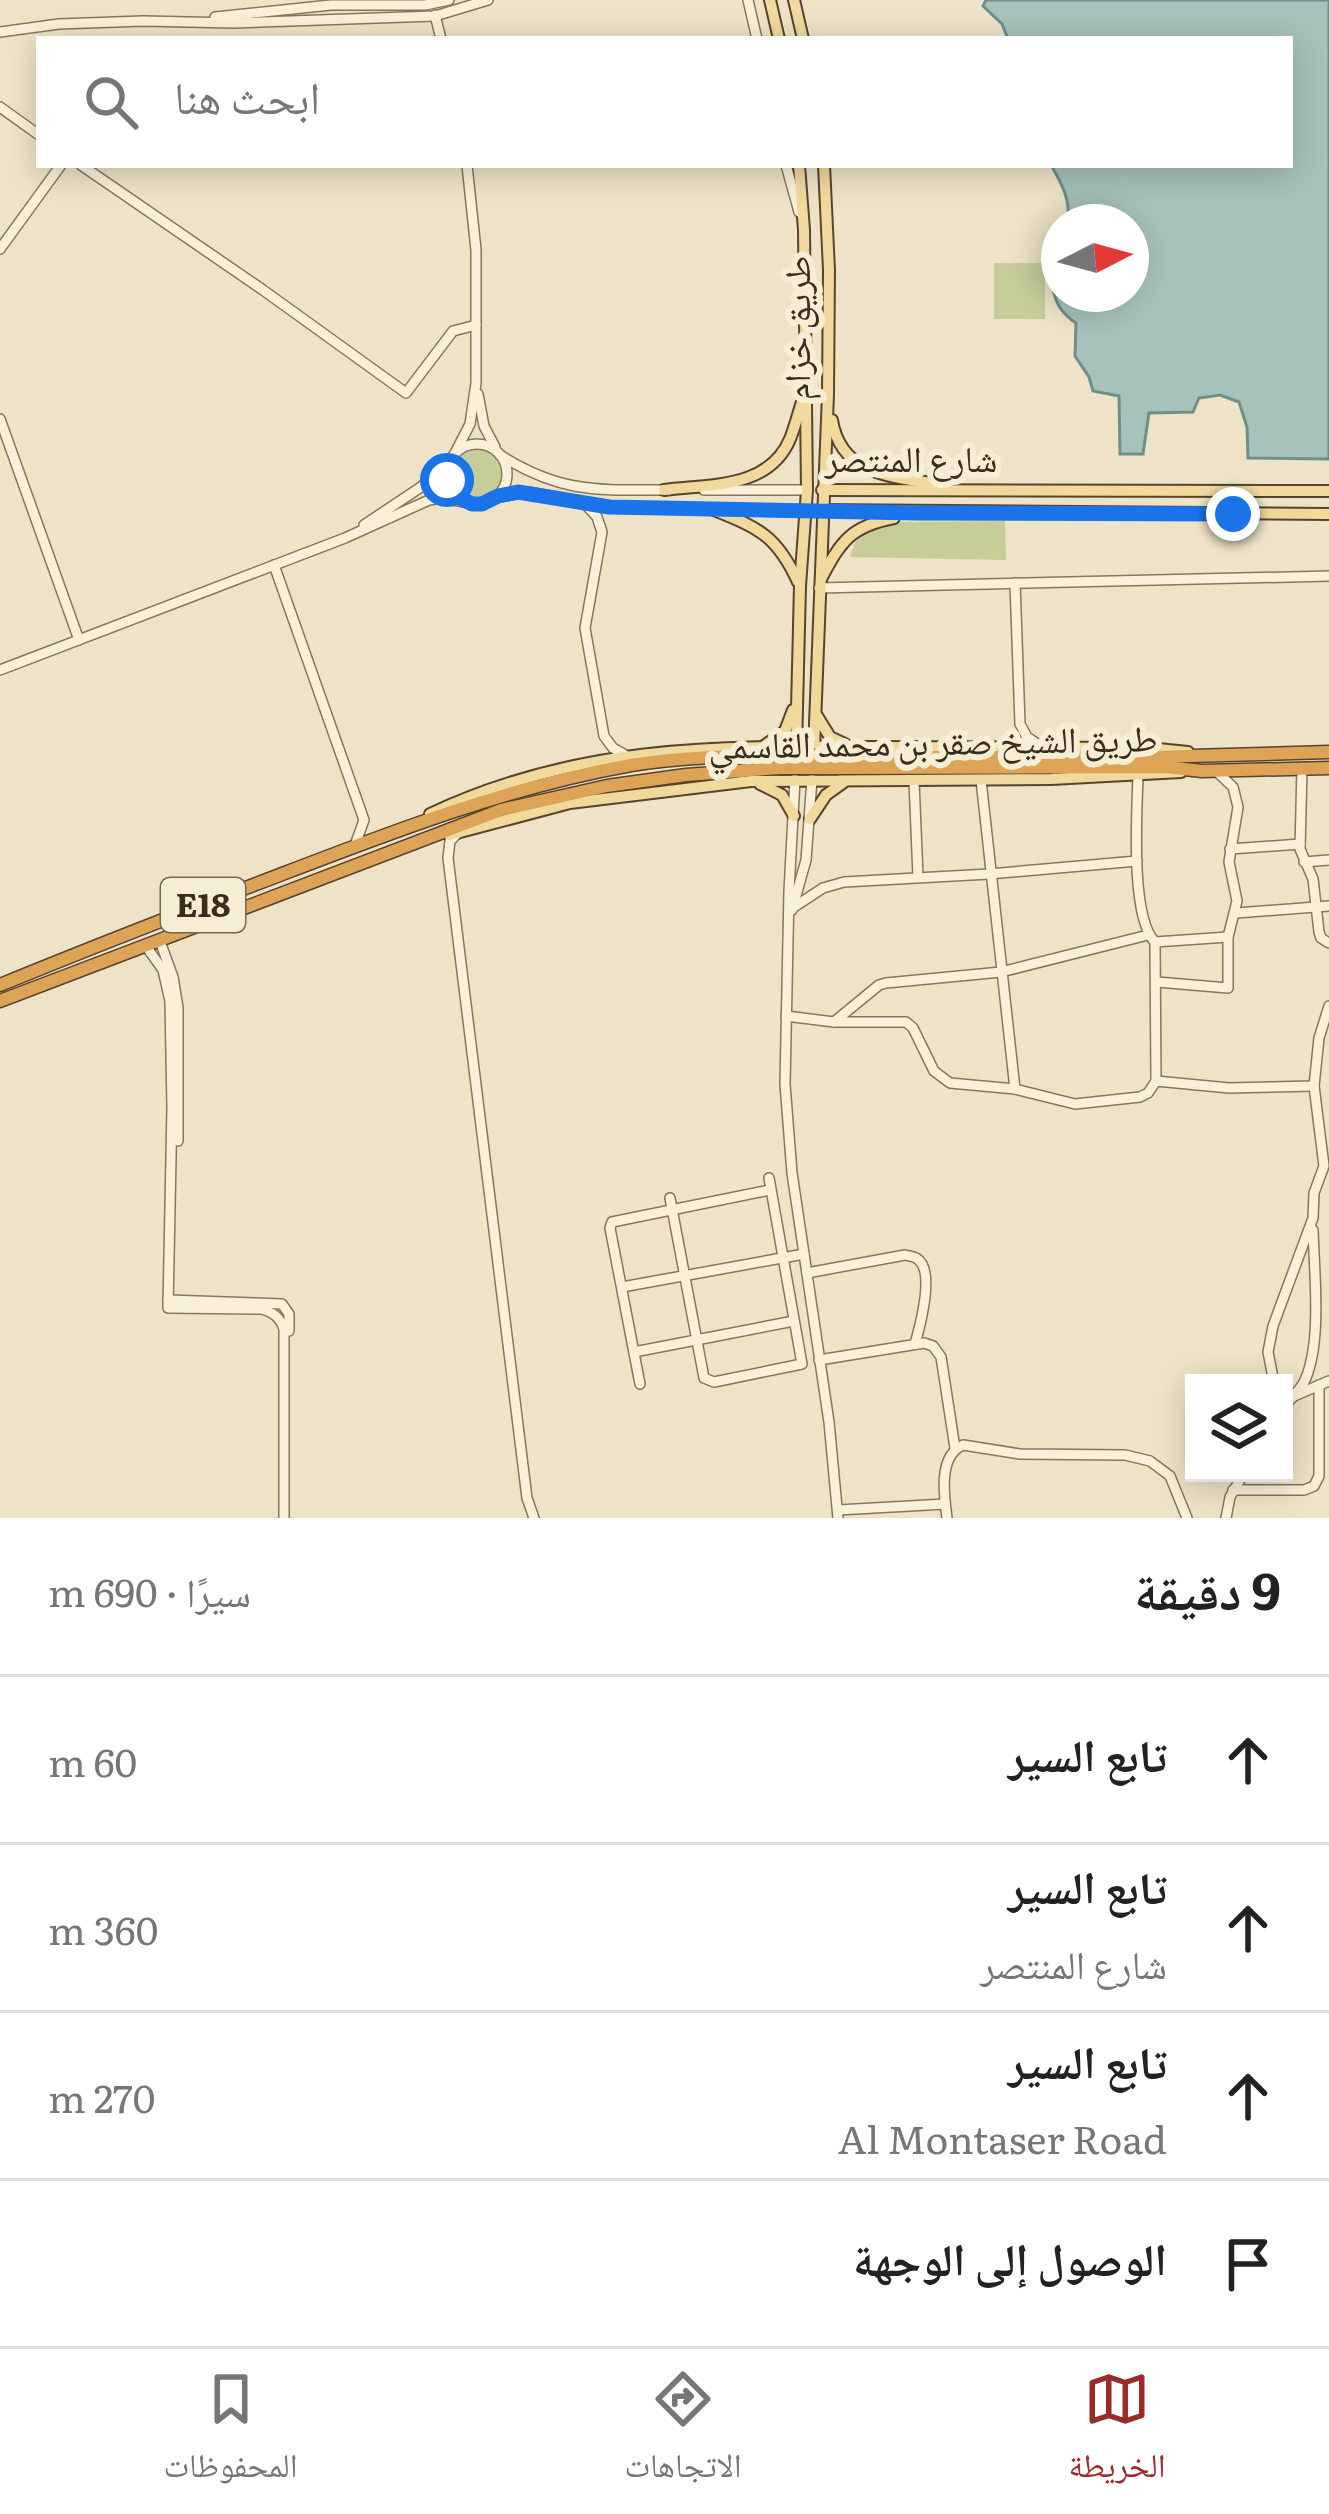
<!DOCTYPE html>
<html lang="ar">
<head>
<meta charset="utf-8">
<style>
	body { margin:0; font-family:Literata,"Noto Naskh Arabic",serif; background:#f2f2f2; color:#222; direction:rtl }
	.controls { position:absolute; right:36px; bottom:36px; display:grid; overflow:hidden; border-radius:0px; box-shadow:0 6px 30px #0003 }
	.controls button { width:108px; height:108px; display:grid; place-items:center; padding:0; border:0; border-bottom:3px solid #e0e0e0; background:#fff; color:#222; font:60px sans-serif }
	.compass { position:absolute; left:1041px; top:204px; width:108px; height:108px; border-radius:50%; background:#fff; box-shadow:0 6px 30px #0003; rotate:84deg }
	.stop { position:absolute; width:36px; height:36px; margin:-27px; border:9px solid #1a73e8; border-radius:50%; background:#fff }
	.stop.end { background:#1a73e8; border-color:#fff; box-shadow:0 3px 12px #0008 }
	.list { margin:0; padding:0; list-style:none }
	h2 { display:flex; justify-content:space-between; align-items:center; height:156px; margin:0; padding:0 48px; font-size:51px }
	h2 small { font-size:39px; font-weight:400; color:#767676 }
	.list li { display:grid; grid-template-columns:78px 1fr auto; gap:36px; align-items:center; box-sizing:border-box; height:168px; padding:0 48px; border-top:3px solid #e0e0e0 }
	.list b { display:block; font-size:45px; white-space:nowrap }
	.list p { margin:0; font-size:39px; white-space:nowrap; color:#767676 }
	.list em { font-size:39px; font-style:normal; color:#767676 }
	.icon { flex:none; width:66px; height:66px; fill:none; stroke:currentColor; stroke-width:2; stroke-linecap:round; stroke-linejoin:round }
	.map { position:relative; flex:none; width:1329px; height:1518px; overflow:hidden; direction:ltr }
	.search { position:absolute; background:#fff; box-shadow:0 6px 30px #0003; left:36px; right:36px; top:36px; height:132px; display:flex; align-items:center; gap:30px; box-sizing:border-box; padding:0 42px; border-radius:0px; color:#767676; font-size:45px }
	.sheet { height:828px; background:#fff }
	nav { display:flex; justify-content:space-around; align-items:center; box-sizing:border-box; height:168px; border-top:3px solid #e0e0e0; background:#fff; font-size:33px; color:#767676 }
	nav a { display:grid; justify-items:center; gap:6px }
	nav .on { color:#992c2b }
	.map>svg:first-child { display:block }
	.green { fill:#c6cd99 }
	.water { fill:#a7c2ba; stroke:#6d9088; stroke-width:3 }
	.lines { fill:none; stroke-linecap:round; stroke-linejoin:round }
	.minor-casing { stroke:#8a755b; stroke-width:12 }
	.major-casing { stroke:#58432f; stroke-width:14 }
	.highway-casing { stroke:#58432f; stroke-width:15 }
	.minor { stroke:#f9f0d9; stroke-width:9 }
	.major { stroke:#f1d99e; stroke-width:10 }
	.highway { stroke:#dda457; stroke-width:12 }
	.highway-bridge-casing { stroke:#58432f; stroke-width:15; stroke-linecap:butt }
	.highway-bridge { stroke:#dda457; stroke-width:12 }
	.route { stroke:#1a73e8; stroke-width:15 }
	.labels { text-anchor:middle; stroke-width:12; stroke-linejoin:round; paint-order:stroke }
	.shield { fill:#f6edd5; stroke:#726756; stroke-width:3 }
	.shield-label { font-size:33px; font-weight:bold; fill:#3a2d1f }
	.street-label { font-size:36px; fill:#3a2d1f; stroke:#f6edd5 }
</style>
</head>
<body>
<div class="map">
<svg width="1329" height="1518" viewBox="0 0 1329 1518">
	<rect width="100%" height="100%" fill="#eee3c6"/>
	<g class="green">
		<rect x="994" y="263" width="51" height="56"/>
		<circle cx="477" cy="474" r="24"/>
		<path d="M1005,521L1006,560L850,557C856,535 864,528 886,522Z"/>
	</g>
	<path class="water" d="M986,0H1329V459L1248,458L1247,427L1239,402L1220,395L1199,398L1193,412L1149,413L1143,454H1120L1119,396L1093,391L1089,377L1075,356L1076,323C1048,305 1049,277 1059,247V294H1131V222H1067C1072,202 1061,182 1051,165H1290V39H1008L1002,24L983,6Z"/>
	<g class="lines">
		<g class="minor-casing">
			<g id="minor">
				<path d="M748,0L757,39"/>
				<path d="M435,15L441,39"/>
				<path d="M215,17L331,5H425L449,0"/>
				<path d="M0,32L59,24L143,21L234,23L435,16L488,0"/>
				<path d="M0,107L39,135"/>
				<path d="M81,165L263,290L406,393L453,331L476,325"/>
				<path d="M786,165L799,212"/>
				<path d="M0,249L61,165"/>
				<path d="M478,394L484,426L495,447"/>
				<path d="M0,419L79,640"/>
				<circle cx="477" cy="474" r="30"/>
				<path d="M455,453L470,424L476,383V250L467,165"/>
				<path d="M500,455C562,494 599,490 669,490"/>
				<path d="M704,490H807"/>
				<path d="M498,497L528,492L609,507L804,510"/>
				<path d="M585,504L597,517L602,532L585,628L604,736L613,748L625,755"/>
				<path d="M364,525L421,487L447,463"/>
				<path d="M274,565L364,820L355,845"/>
				<path d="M1015,583L1020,724L1027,737L1042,747"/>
				<path d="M819,588L1329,576"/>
				<path d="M0,670L345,538L429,500L443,498L464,502"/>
				<path d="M1302,768L1300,849L1313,879L1319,932L1321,938L1329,943"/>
				<path d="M1138,775C1137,812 1130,917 1155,942L1156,1081"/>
				<path d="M795,779L789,891L785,1084L792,1173L829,1422L838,1518"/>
				<path d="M981,780L1015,1089"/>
				<path d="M914,781L918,877"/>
				<path d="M458,833L450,841L448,858L527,1498L534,1518"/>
				<path d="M1230,849L1300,844"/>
				<path d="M1304,862L1329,860"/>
				<path d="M794,907L823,888L844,882L989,874L1137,861"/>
				<path d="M792,910L806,860L812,779"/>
				<path d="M1236,913L1329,906"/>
				<path d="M1155,942L1228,937"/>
				<path d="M161,944L173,977L178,1008V1141"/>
				<path d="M148,949L163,970L170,1001L172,1107L168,1308L261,1309C273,1312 280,1317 284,1329V1518"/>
				<path d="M1157,982L1228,988V937L1237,901L1229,862L1238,807L1233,787L1216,771"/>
				<path d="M786,1016L834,1022H906L913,1028L934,1071L950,1083L1015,1089L1075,1104L1140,1097L1148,1093L1156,1081L1229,1088L1314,1086"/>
				<path d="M834,1022L879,985L886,983L1001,972L1148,935"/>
				<path d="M670,1198L704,1378L714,1382L802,1364L769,1178"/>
				<path d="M807,1273L905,1255C913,1257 917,1256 922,1264C932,1281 920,1326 915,1344"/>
				<path d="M622,1287L804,1254"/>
				<path d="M168,1300L282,1304L289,1314V1331"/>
				<path d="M634,1352L794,1321"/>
				<path d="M819,1360L924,1343L933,1346L941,1357L955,1448"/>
				<path d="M1274,1383L1268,1352L1273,1326L1313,1218L1314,1193L1324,1166L1314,1086L1319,1038L1329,1006"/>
				<path d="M640,1384L610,1228L612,1222L770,1190"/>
				<path d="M1294,1396L1329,1381"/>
				<path d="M1284,1406C1291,1399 1298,1392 1303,1384C1323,1347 1314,1271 1313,1230"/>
				<path d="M1233,1490H1304L1314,1486L1319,1476V1385"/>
				<path d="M838,1510L945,1504"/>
				<path d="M947,1518C944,1495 938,1456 963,1445L1020,1454L1125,1455L1150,1461L1170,1476L1187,1518"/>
				<path d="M1226,1518L1230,1497L1244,1473"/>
			</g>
		</g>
		<g class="major-casing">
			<g id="major">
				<path d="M770,0L779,39"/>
				<path d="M794,0L803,39"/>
				<path d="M832,420C841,476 894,477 939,484"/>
				<path d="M664,490C710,484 769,489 790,439C795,427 798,414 802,402"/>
				<path d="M822,490L1329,491"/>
				<path d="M714,510C759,528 777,536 798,582"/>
				<path d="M819,510L1329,514"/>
				<path d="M821,579C841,541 851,526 894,518"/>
				<path d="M817,716L830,737L845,744"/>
				<path d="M764,746L785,731L793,710"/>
				<path d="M796,749L800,586L807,490L804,230L799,165"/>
				<path d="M814,749L828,394L829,270L824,165"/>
				<path d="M760,784L782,795L794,816"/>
				<path d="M430,814C576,745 715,746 872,747C964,747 1056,748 1148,748L1188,752"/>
				<path d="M810,819L826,795L844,782"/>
				<path d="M449,835L570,803L751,781L1051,779L1181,772"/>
			</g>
		</g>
		<g class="highway-casing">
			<g id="highway">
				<path d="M840,757H1154L1329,752"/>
				<path d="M839,768L1166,767L1202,771L1329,768"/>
				<path d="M0,985C85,950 170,917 256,884C379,837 501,788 631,765C679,757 729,756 778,755"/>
				<path d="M0,1001L501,810L607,786L686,775L779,768"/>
			</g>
		</g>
		<use href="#minor" class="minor"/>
		<use href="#major" class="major"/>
		<use href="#highway" class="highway"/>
		<g class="highway-bridge-casing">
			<g id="highway-bridge">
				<path d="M778,755L840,757"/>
				<path d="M779,768H839"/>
			</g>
		</g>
		<use href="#highway-bridge" class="highway-bridge"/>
	</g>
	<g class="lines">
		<path class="route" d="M447,480L456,496L472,504H482L498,496L518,492L609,507L917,513L1233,514"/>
	</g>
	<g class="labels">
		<rect class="shield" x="161" y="878" width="84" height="54" rx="9"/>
		<g class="shield-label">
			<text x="203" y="917">E18</text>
		</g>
		<g class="street-label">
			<text transform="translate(797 328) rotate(-90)" y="13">طريق خزام</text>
			<text x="911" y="472">شارع المنتصر</text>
			<text transform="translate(933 742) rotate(-1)" y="13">طريق الشيخ صقر بن محمد القاسمي</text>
		</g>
	</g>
</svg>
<div class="controls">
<button><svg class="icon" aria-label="layers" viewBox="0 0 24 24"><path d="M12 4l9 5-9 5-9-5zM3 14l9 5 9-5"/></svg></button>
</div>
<svg class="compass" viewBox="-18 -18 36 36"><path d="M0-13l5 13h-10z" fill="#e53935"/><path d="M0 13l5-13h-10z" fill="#767676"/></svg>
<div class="stop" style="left:447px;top:480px"></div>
<div class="stop end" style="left:1233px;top:514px"></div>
<div class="search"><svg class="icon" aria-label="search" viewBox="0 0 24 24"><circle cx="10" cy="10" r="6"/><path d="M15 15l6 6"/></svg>ابحث هنا</div>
</div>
<section class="sheet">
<h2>9 دقيقة<small>سيرًا · 690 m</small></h2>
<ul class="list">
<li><svg class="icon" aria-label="ahead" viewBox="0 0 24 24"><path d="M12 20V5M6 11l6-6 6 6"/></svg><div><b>تابع السير</b></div><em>60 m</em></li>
<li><svg class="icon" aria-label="ahead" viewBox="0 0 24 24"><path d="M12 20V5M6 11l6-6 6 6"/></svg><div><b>تابع السير</b><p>شارع المنتصر</p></div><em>360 m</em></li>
<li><svg class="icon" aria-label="ahead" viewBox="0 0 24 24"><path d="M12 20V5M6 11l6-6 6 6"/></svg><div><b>تابع السير</b><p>Al Montaser Road</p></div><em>270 m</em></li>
<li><svg class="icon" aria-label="arrive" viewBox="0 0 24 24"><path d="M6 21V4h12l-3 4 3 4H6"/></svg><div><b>الوصول إلى الوجهة</b></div></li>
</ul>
</section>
<nav>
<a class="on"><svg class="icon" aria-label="map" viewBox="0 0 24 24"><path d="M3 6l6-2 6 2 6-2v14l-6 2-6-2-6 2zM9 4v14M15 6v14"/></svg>الخريطة</a>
<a><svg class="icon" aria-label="directions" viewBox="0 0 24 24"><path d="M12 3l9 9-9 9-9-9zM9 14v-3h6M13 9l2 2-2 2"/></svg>الاتجاهات</a>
<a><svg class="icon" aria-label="saved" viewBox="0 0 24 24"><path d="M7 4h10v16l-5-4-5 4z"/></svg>المحفوظات</a>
</nav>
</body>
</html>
